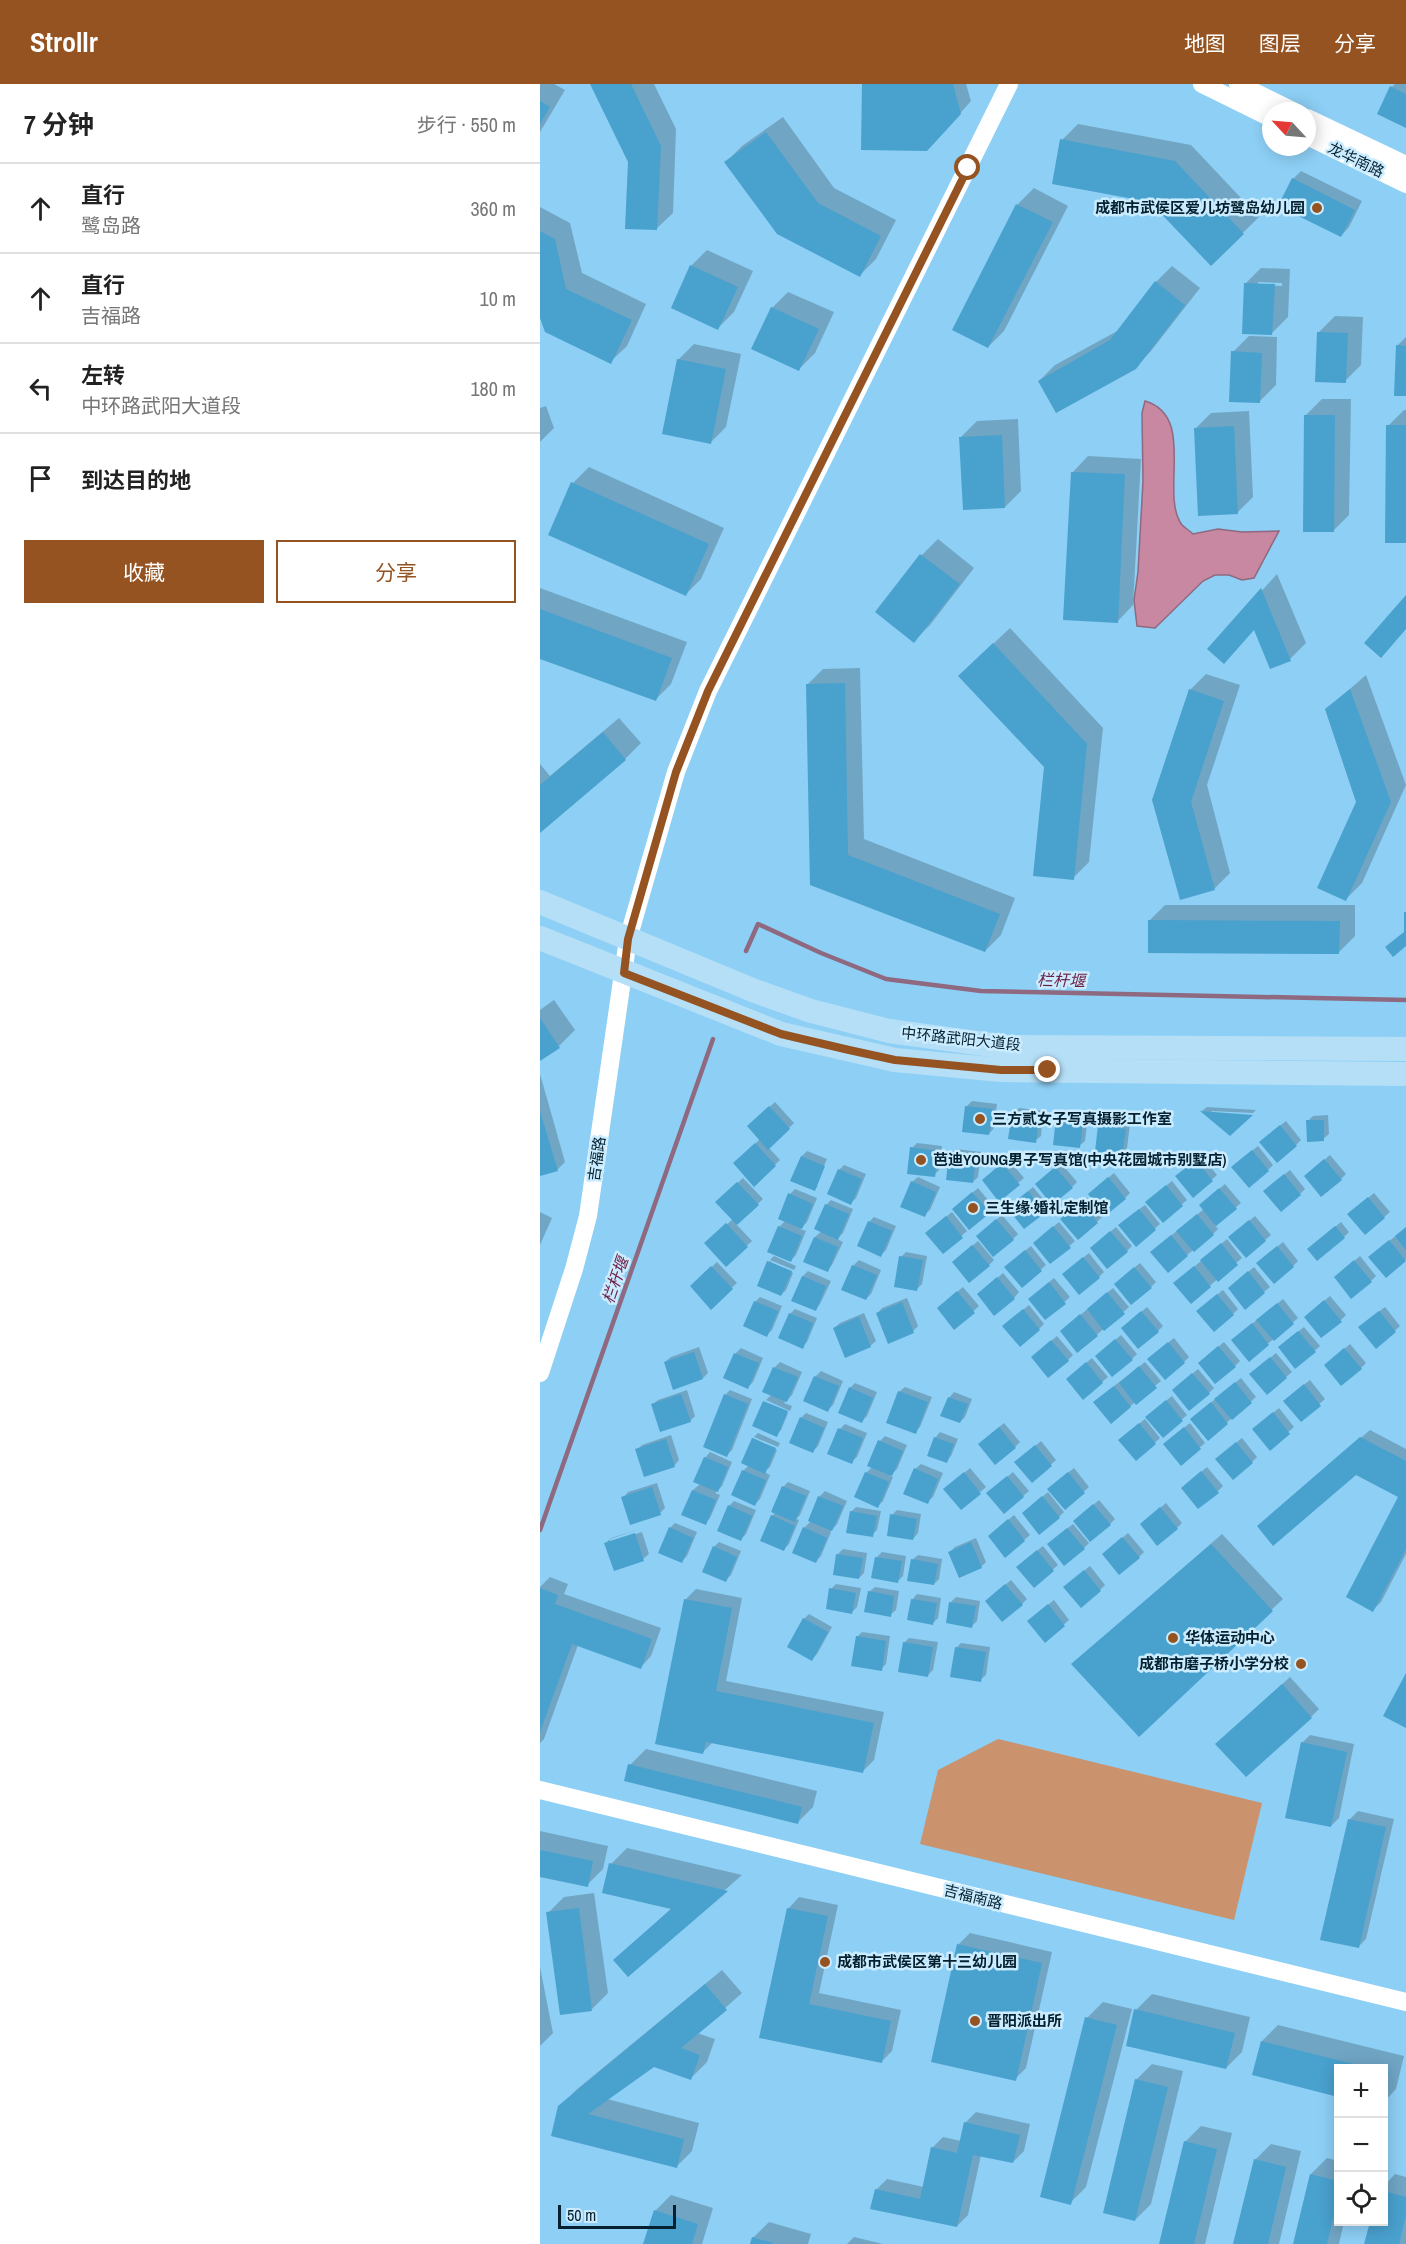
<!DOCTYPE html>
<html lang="zh">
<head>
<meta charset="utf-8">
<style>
	body { margin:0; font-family:"Archivo Narrow","Noto Sans SC",sans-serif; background:#f6f6f6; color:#222 }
	.controls { position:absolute; right:18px; bottom:18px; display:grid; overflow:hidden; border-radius:0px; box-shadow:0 3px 15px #0003 }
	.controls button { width:54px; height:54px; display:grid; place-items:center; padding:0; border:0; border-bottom:2px solid #e0e0e0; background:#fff; color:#222; font:30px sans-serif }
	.compass { position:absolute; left:722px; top:18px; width:54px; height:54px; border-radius:50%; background:#fff; box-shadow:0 3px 15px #0003; rotate:296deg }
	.scale { position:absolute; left:18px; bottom:15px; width:118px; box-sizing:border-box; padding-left:6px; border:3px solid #05212f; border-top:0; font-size:16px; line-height:21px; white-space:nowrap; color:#05212f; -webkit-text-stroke:4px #cbecff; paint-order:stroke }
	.stop { position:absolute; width:18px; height:18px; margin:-14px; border:4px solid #955321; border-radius:50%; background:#fff }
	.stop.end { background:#955321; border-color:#fff; box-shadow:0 2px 6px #0008 }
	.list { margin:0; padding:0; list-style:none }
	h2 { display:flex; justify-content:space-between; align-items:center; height:78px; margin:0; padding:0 24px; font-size:26px }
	h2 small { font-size:20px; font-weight:400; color:#767676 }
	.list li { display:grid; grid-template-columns:39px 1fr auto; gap:18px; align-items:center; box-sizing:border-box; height:90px; padding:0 24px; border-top:2px solid #e0e0e0 }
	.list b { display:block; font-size:22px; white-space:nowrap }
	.list p { margin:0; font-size:20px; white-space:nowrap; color:#767676 }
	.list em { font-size:20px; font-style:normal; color:#767676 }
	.actions { display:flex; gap:12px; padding:18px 24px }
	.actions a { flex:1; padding:14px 0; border:2px solid #955321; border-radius:0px; text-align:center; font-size:21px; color:#955321 }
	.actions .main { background:#955321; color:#fff }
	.icon { flex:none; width:33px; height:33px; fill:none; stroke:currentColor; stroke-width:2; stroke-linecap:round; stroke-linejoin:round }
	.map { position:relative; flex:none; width:866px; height:2160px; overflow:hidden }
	header { display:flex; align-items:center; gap:36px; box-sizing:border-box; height:84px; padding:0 30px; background:#955321; color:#fff }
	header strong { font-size:28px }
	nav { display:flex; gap:33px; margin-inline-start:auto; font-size:21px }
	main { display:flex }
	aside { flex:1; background:#fff }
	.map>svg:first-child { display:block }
	.green { fill:#ca926d }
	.water { fill:#c988a1; stroke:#8e697f; stroke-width:1.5 }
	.shadow { fill:#0003; fill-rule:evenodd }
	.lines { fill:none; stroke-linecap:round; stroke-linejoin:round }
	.stream { stroke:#8e697f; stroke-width:4.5 }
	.building { fill:#49a1ce }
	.minor { stroke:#fff; stroke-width:18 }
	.major { stroke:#b5dff7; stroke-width:24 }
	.route { stroke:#955321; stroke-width:8 }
	.poi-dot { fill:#955321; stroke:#cbecff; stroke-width:2 }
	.labels { text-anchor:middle; stroke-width:5; stroke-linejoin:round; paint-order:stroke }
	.street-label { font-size:15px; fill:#05212f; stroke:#cbecff }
	.poi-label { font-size:15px; font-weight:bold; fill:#05212f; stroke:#cbecff; text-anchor:start }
	.water-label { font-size:16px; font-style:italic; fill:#6c1e44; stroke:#cbecff }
</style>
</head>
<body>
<header>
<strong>Strollr</strong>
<nav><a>地图</a><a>图层</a><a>分享</a></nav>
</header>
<main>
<aside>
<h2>7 分钟<small>步行 · 550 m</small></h2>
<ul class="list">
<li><svg class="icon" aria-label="ahead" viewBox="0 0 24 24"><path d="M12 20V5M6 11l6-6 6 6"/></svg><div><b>直行</b><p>鹭岛路</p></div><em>360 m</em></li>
<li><svg class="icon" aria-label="ahead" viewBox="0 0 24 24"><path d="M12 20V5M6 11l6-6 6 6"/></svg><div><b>直行</b><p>吉福路</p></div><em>10 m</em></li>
<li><svg class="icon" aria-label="left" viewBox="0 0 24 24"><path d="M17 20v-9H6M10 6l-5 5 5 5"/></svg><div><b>左转</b><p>中环路武阳大道段</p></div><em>180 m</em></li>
<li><svg class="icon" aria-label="arrive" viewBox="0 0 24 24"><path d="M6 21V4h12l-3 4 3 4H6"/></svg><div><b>到达目的地</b></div></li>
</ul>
<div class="actions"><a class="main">收藏</a><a>分享</a></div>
</aside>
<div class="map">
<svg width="866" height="2160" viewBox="0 0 866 2160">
	<rect width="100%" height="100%" fill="#8dcff5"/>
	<path class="green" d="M458,1655L722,1719L694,1836L380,1760L398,1686Z"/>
	<path class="water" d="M605,317C657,332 619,410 642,441C645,444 650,447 653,450L678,445L702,448L739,447L714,494L702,496L689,491H675L663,497L615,544L597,542L594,516L598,488L603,397L602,329Z"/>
	<g class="shadow">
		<path d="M0,0H14L25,6L0,48Z"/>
		<path d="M52,0H114L136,45L133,129L116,145L89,78Z"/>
		<path d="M323,0H426L431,17L398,54Z"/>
		<path d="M855,0H866V42L852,3Z"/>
		<path d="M243,33L294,104L356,136L336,175L320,191L186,78L202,62Z"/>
		<path d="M538,40L651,61L719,133L671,180L611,117L522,56Z"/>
		<path d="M761,87L822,117L809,143L801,152L753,95Z"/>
		<path d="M494,104L528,122L464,247L448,263L414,245L478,120Z"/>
		<path d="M0,123L30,139L42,189L106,220L87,262L70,278L0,230Z"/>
		<path d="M167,166L213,187L194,228L178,244L151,182Z"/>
		<path d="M632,182L660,204L611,267L595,284L499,297L515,281L581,245L616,198Z"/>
		<path d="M721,184L750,185L748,233L732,249L705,200ZM718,198L742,199V202L718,201Z"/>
		<path d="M248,208L294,228L275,269L259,285L232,224Z"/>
		<path d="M795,232L823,233L821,281L805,297L779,248Z"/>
		<path d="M709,252L737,253L736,301L720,317L693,268Z"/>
		<path d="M866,253V311L857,262Z"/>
		<path d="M154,260L201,270L186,343L170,359L138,276Z"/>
		<path d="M782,315H811L809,431L793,447L766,331Z"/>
		<path d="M6,322L14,344L0,358V324Z"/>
		<path d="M864,326H866V457L848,342Z"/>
		<path d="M709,327L713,413L697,429L655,345L671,329Z"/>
		<path d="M478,335L481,407L465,423L421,353L437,337Z"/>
		<path d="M548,372L601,375L593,521L577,538L532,389Z"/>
		<path d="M49,383L184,444L161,495L145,511L33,399Z"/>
		<path d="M398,455L434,484L390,541L374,557L337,528L382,471Z"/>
		<path d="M737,490L766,559L750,575L715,545L669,565Z"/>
		<path d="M0,504L147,558L131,600L115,616L0,573Z"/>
		<path d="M470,544L563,644L549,778L533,794L505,683L436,576Z"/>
		<path d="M320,584L324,755L475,814L461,851L445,867L271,800L267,601L283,585Z"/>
		<path d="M666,590L700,601L667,701L690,789L674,805L641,814L650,606Z"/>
		<path d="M826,591L866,701L822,799L806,815L817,718L787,625Z"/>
		<path d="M79,634L101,659L85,675L0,747V680L10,692Z"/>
		<path d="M625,821H815V852L799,868L609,837Z"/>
		<path d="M14,916L35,946L19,962L0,975V926Z"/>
		<path d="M0,990L25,1078L17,1086L0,1091Z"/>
		<path d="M432,1017L457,1020L454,1044L449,1050L427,1022Z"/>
		<path d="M235,1018L254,1039L229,1064L240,1076L214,1101L195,1079L220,1055L209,1042Z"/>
		<path d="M667,1023L716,1026L713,1029L671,1027L674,1030L662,1027Z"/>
		<path d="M479,1024L503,1027L501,1052L495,1057L473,1030Z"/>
		<path d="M523,1030L548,1033L545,1057L539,1062L517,1035Z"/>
		<path d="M788,1031L789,1050L783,1055L768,1037L773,1032Z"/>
		<path d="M565,1037L590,1040L587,1064L582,1069L560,1042Z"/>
		<path d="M746,1037L761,1056L756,1061L726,1053Z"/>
		<path d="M377,1059L402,1062L399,1086L394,1091L372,1064Z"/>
		<path d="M718,1062L733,1081L728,1086L698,1078Z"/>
		<path d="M416,1065L441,1068L438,1093L433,1098L410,1070Z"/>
		<path d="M267,1067L287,1075L275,1102H278L274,1106L252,1096L262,1072Z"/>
		<path d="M790,1071L806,1090L801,1095L771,1087Z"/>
		<path d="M662,1072L677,1091L653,1112L643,1087Z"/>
		<path d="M468,1075L484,1094L459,1115L449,1091Z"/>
		<path d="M521,1079L537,1098L532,1103L502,1095Z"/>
		<path d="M304,1081L326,1090L316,1114L311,1119L299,1086Z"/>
		<path d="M750,1086L765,1105L760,1110L730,1102Z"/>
		<path d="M574,1089L590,1109L585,1114L555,1105Z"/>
		<path d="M378,1093L400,1103L390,1126L384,1131L372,1098Z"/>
		<path d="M203,1094L223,1115L196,1140L212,1157L186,1181L166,1159L193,1135L177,1118Z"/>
		<path d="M632,1097L647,1116L623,1137L612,1113Z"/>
		<path d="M685,1100L701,1119L675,1141L678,1145L673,1150L647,1171L617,1163L664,1125L666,1116Z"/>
		<path d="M493,1103L509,1122L485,1143L474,1119Z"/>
		<path d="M438,1104L454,1123L449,1128L419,1120Z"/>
		<path d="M255,1105L277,1114L267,1138L260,1145L266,1147L256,1171L251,1176L239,1143L246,1136L250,1110Z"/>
		<path d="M834,1109L850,1128L825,1149L815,1125Z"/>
		<path d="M547,1114L562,1133L557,1138L527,1130Z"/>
		<path d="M291,1116L313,1125L303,1149L297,1155L303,1158L292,1181L287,1187L265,1177L275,1153L282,1147L286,1121Z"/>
		<path d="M605,1121L620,1140L596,1161L585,1136Z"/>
		<path d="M0,1128L12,1134L0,1161Z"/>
		<path d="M412,1128L427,1147L403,1168L392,1144Z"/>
		<path d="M462,1131L478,1150L473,1155L443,1147Z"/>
		<path d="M715,1132L731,1151L706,1172L696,1148Z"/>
		<path d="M334,1133L356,1142L346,1166L341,1171L329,1138Z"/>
		<path d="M519,1138L535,1157L511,1178L500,1154Z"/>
		<path d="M801,1138L809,1148L804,1153L774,1160Z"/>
		<path d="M576,1143L592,1162L587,1167L557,1159Z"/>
		<path d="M866,1144V1175L846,1192L835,1168Z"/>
		<path d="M687,1155L702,1174L651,1218L641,1194Z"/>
		<path d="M438,1157L454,1176L449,1181L419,1173Z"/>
		<path d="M743,1158L758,1177L753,1182L723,1174Z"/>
		<path d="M491,1162L506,1181L482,1202L471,1178Z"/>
		<path d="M366,1168L387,1172L382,1200L377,1205L361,1173Z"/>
		<path d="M549,1169L564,1188L559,1193L529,1185Z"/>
		<path d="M234,1172L256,1182L254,1186L230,1176Z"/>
		<path d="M820,1172L836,1192L831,1197L801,1188Z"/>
		<path d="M319,1176L341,1186L331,1210L326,1215L303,1205L314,1181Z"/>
		<path d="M229,1177L253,1189L246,1206L241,1211L219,1201Z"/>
		<path d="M177,1178L197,1199L171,1223L152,1202Z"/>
		<path d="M600,1179L616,1198L611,1203L581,1195Z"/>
		<path d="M714,1183L730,1203L705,1223L695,1199Z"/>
		<path d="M268,1187L291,1197L280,1220L275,1226L253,1216L263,1192Z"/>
		<path d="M463,1189L479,1208L474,1214L444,1205Z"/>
		<path d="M514,1194L530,1213L506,1234L495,1210Z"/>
		<path d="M423,1203L439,1222L415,1244L404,1219Z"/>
		<path d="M573,1204L589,1223L538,1267L527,1242Z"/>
		<path d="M683,1206L698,1225L693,1230L663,1222Z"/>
		<path d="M790,1212L806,1231L801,1236L771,1228Z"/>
		<path d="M220,1213L242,1222L232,1246L227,1251L215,1218Z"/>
		<path d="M367,1214L378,1242L373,1247L337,1230L342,1224Z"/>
		<path d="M743,1215L758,1234L709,1276L698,1251Z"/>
		<path d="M489,1221L504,1240L499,1245L469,1237Z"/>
		<path d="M607,1223L623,1242L618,1247L588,1239Z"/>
		<path d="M845,1223L860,1242L836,1263L825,1238Z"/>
		<path d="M255,1225L277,1234L267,1258L262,1263L250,1230Z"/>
		<path d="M324,1229L336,1257L330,1262L294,1244L300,1239Z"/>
		<path d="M764,1243L780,1262L756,1283L745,1258Z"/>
		<path d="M581,1251L597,1270L592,1275L562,1267Z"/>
		<path d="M517,1252L533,1271L528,1276L498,1268Z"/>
		<path d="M634,1254L649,1273L644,1278L614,1270Z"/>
		<path d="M684,1258L700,1277L695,1282L665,1274Z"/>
		<path d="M810,1260L826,1279L821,1284L791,1276Z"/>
		<path d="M159,1263L168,1289L163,1294L125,1278L131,1273Z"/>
		<path d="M201,1264L223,1274L213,1298L208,1303L185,1293L196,1269Z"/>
		<path d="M736,1269L752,1288L727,1309L717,1285Z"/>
		<path d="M552,1274L568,1293L543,1314L533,1290Z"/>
		<path d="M240,1278L262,1288L252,1311L244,1319L252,1322L250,1327L226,1316L232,1310L224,1307L235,1283Z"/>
		<path d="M605,1278L621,1297L571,1338L560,1313Z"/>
		<path d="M658,1285L674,1304L669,1309L639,1301Z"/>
		<path d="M281,1287L303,1297L293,1321L288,1326L265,1316L276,1292Z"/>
		<path d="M701,1294L716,1313L668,1355L657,1330Z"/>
		<path d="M770,1296L785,1315L761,1336L750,1312Z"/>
		<path d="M315,1299L337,1308L327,1332L322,1337L310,1304Z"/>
		<path d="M365,1303L392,1313L380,1343L375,1348L359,1308Z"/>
		<path d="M147,1306L155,1332L150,1337L112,1321L118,1316Z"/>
		<path d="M190,1306L212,1315L192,1366L187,1371L185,1311Z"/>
		<path d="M414,1308L432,1315L425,1333L420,1338L409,1314Z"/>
		<path d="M632,1312L647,1331L623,1352L612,1328Z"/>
		<path d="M225,1318L248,1329L241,1346L236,1351L214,1342Z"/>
		<path d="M739,1324L754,1343L730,1364L719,1340Z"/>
		<path d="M266,1329L288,1338L278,1362L273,1367L261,1334Z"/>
		<path d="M605,1335L620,1354L596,1375L585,1351Z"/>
		<path d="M464,1339L480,1358L475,1363L445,1355Z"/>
		<path d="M650,1339L665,1359L641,1379L630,1355Z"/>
		<path d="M305,1340L327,1349L317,1373L311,1378L300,1345Z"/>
		<path d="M830,1346L866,1365V1470L841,1518L833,1526L860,1413L816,1389L727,1434Z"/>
		<path d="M400,1348L418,1355L411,1372L406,1378L395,1354Z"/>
		<path d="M218,1349L240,1359L238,1363L214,1353Z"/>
		<path d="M131,1351L139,1376L134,1382L97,1366L102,1361Z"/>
		<path d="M345,1352L367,1361L357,1385L350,1392L353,1393L343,1417L338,1422L326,1389L333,1382L340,1357Z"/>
		<path d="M213,1354L237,1366L230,1383L224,1388L230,1391L220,1415L215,1420L203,1387L209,1381L203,1379Z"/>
		<path d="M702,1354L717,1373L712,1378L682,1370Z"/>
		<path d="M501,1357L516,1376L492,1397L482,1373Z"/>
		<path d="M170,1368L192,1378L182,1402L175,1409L180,1411L170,1434L165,1440L143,1430L153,1406L160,1400L165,1374Z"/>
		<path d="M381,1380L403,1389L393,1413L387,1418L375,1385Z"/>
		<path d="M667,1383L683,1402L678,1407L648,1399Z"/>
		<path d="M430,1384L446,1403L421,1424L411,1400Z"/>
		<path d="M534,1384L549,1403L525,1424L514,1400Z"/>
		<path d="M473,1388L489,1407L464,1428L454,1404Z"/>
		<path d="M248,1398L270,1407L260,1431L256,1435L259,1436L249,1460L244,1465L232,1432L236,1428L243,1403Z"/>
		<path d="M117,1399L125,1424L120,1429L83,1414L88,1408Z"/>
		<path d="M285,1407L307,1417L297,1440L290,1448H291L281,1472L276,1477L264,1444L271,1437L270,1436L280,1412Z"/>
		<path d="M508,1408L524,1428L519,1433L489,1424Z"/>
		<path d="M559,1416L575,1435L570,1440L540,1432Z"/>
		<path d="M194,1417L216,1426L206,1450L201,1455L189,1422Z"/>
		<path d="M626,1419L642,1439L637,1444L607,1435Z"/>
		<path d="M316,1423L341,1427L337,1446L332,1451L311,1428Z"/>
		<path d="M357,1426L381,1430L378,1449L373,1455L352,1431Z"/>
		<path d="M474,1431L490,1451L465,1472L455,1447Z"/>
		<path d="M135,1439L157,1448L147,1472L142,1477L130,1444Z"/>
		<path d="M533,1440L549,1459L544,1464L514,1455Z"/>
		<path d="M100,1445L70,1455V1459L102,1448L109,1470L103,1475L66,1459L71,1454Z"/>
		<path d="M588,1449L604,1468L599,1473L569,1465Z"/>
		<path d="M682,1450L743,1515L599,1651L533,1580Z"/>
		<path d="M436,1454L446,1478L441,1483L410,1468L415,1463Z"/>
		<path d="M179,1458L201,1467L191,1491L186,1496L174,1463Z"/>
		<path d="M503,1462L518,1481L494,1502L483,1478Z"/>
		<path d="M303,1465L327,1469L324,1489L319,1494L298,1470Z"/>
		<path d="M342,1468L366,1472L363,1492L358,1497L337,1473Z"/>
		<path d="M378,1471L402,1475L399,1495L394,1500L372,1476Z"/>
		<path d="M550,1482L565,1501L560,1506L530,1498Z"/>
		<path d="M10,1493L28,1500L24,1510L121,1544L111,1572L101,1583L38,1561L4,1655L0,1659V1503Z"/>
		<path d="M471,1496L487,1515L482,1520L452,1512Z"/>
		<path d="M296,1500L321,1504L317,1523L312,1528L291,1505Z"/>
		<path d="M335,1503L359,1507L356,1526L350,1531L329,1508Z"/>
		<path d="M156,1505L202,1514L186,1597L344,1628L334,1676L323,1687L173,1658L163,1668L146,1515Z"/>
		<path d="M377,1510L401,1514L398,1534L393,1539L372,1516Z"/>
		<path d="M416,1513L440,1517L437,1537L432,1542L411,1518Z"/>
		<path d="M514,1516L529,1536L505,1557L494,1532Z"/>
		<path d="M269,1530L292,1543L277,1570L272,1575L264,1535Z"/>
		<path d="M322,1548L350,1552L346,1580L341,1585L317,1553Z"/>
		<path d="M369,1554L398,1558L393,1586L388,1591L364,1559Z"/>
		<path d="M421,1559L450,1563L446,1591L440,1596L416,1564Z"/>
		<path d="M750,1593L779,1625L771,1633L685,1652Z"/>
		<path d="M770,1651L814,1660L799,1734L791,1742L762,1659Z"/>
		<path d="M106,1665L277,1707L273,1723L257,1739L90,1681Z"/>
		<path d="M818,1727L854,1735L826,1855L818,1863L782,1855L810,1735Z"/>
		<path d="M0,1747L68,1762L63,1785L47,1801L0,1791Z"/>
		<path d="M87,1764L202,1791L88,1891L75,1876L132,1824L71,1780Z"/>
		<path d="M54,1809L68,1909L52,1925L8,1829L24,1813Z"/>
		<path d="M259,1813L298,1821L279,1909L361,1926L352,1967L341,1978L221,1952L249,1824Z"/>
		<path d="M430,1849L512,1868L486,1984L475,1995L393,1977L419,1860Z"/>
		<path d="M0,1883L13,1949L0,1962Z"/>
		<path d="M182,1886L202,1909L157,1949L175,1955L167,1978L151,1994L114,1982L67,2015L159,2039L152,2067L136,2083L20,2023L36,2006Z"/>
		<path d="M612,1910L710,1933L702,1968L686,1984L596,1926Z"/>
		<path d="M563,1918L592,1925L546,2103L530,2119L547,1934Z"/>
		<path d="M738,1941L864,1972L856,2005L844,2018V1984H798V2011L714,1990L722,1957Z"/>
		<path d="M612,1980L643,1987L611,2120L595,2136L596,1996Z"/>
		<path d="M436,2028L490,2040L484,2067L473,2078L441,2071L428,2131L417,2142L336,2106L347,2095L384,2103L392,2064L403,2053L421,2057L425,2039Z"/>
		<path d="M661,2042L692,2049L665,2160H621L645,2058Z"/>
		<path d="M731,2060L761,2067L739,2160H695L715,2076Z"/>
		<path d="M787,2074L798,2077V2138H804L799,2160H755L771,2090Z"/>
		<path d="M855,2090L866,2093V2160H826L831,2138H844V2102Z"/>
		<path d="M131,2111L173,2124L162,2160H105L115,2127Z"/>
		<path d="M229,2138L271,2150L268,2160H211L213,2154Z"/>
		<path d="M314,2153L343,2160H307Z"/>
	</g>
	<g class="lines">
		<g class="stream">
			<path d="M206,867L218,840L281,869L346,895L441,907L866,916"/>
			<path d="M0,1446L173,955"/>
		</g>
	</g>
	<g class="building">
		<path d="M50,0H91L121,62L117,146L85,145L88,78Z"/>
		<path d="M322,0H413L421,30L387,67L321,66Z"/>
		<path d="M850,2L866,10V44L837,30Z"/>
		<path d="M0,17L10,23L0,40Z"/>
		<path d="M226,48L278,119L341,152L320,193L237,150L184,78Z"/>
		<path d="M520,55L635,77L704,150L671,182L610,118L512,100Z"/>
		<path d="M752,94L815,126L801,153L738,122Z"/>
		<path d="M476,120L513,138L448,264L412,246Z"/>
		<path d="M0,147L15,155L26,205L92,236L71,280L5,248L0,234Z"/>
		<path d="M150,181L198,203L178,246L131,224Z"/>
		<path d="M615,197L645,221L596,285L516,329L498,297L570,256Z"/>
		<path d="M704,199L735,200L732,251L702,250Z"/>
		<path d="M231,223L279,245L259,287L211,265Z"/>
		<path d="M777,248L808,249L806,299L775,298Z"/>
		<path d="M856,261L866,262V312H854Z"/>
		<path d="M691,267L722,269L720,319L689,318Z"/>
		<path d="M137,275L186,285L171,360L122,350Z"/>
		<path d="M764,331H795L794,448H763Z"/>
		<path d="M846,341H866V459H845Z"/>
		<path d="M694,342L698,430L658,432L654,344Z"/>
		<path d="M462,351L465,424L423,426L419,353Z"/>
		<path d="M531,388L585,390L578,539L523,536Z"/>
		<path d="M31,398L169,460L146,512L8,451Z"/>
		<path d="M380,470L420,500L374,559L335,528Z"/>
		<path d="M721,504L751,577L730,585L714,546L684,580L667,565Z"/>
		<path d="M866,511V545L841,574L824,559Z"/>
		<path d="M0,525L132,574L116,617L0,575Z"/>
		<path d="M453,559L547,660L534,796L493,792L504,683L418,592Z"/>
		<path d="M305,599L308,771L460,830L445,868L270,801L266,600Z"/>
		<path d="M649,605L684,617L651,718L675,806L640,816L612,716Z"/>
		<path d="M810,605L851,718L806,817L777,804L816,718L785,625Z"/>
		<path d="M63,648L86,676L0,749V701Z"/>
		<path d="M864,828H866V862L853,873L845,863L864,848Z"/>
		<path d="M608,836L800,837L799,870L608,869Z"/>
		<path d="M0,934L20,964L0,977Z"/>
		<path d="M229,1022L250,1045L228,1066L207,1042Z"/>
		<path d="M425,1022L453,1025L449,1051L422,1048Z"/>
		<path d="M0,1027L18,1087L0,1092Z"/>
		<path d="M660,1027L713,1031L690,1052Z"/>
		<path d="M472,1029L499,1032L496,1059L468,1055Z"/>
		<path d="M516,1034L543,1037L540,1064L513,1061Z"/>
		<path d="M766,1036H784V1057L767,1058Z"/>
		<path d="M558,1041L586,1045L582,1071L555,1068Z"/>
		<path d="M740,1041L757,1062L737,1079L719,1058Z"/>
		<path d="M215,1059L236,1082L214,1103L193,1079Z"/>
		<path d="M370,1063L398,1067L395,1093L367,1090Z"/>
		<path d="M712,1066L729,1087L709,1104L691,1083Z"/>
		<path d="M409,1070L436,1073L433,1099L406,1096Z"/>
		<path d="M261,1072L285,1082L275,1107L250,1097Z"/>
		<path d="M784,1075L802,1096L781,1113L764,1092Z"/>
		<path d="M656,1076L673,1097L653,1114L635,1092Z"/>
		<path d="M462,1079L480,1101L459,1118L442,1096Z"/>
		<path d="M515,1083L533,1104L512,1121L495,1100Z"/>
		<path d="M298,1085L322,1095L311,1121L287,1110Z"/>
		<path d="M744,1090L761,1111L741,1128L723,1107Z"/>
		<path d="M568,1093L586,1115L565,1132L548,1110Z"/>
		<path d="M371,1097L396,1108L385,1133L360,1123Z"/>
		<path d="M197,1098L219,1121L197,1141L175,1118Z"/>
		<path d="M626,1101L643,1122L623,1139L605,1118Z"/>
		<path d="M679,1104L697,1125L676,1142L659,1121Z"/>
		<path d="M488,1107L505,1129L484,1145L467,1124Z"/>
		<path d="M432,1108L450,1129L429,1146L412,1125Z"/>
		<path d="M248,1109L273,1120L262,1145L238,1135Z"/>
		<path d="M828,1113L845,1134L825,1151L807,1130Z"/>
		<path d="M541,1118L558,1139L538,1156L520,1135Z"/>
		<path d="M285,1120L309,1130L298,1156L274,1145Z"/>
		<path d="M599,1125L616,1146L596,1163L578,1141Z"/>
		<path d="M657,1130L674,1151L654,1168L636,1147Z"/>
		<path d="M406,1132L423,1154L403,1170L385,1149Z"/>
		<path d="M456,1135L474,1156L453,1173L436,1152Z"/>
		<path d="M709,1136L726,1157L706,1174L688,1153Z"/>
		<path d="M328,1137L352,1147L341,1173L317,1162Z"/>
		<path d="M186,1139L208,1163L186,1183L164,1159Z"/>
		<path d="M238,1142L262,1152L251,1178L227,1168Z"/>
		<path d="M513,1142L531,1164L510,1180L493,1159Z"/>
		<path d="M795,1142L805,1154L777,1177L767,1165Z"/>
		<path d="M866,1143V1166L855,1152Z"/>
		<path d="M570,1147L588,1168L567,1185L550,1164Z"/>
		<path d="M631,1151L648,1172L628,1189L610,1168Z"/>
		<path d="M274,1153L298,1163L288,1188L263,1178Z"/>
		<path d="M849,1156L866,1177L846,1194L828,1173Z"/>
		<path d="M681,1159L698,1181L678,1198L660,1176Z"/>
		<path d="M432,1161L450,1182L429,1199L412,1178Z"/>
		<path d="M737,1162L754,1183L734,1200L716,1179Z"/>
		<path d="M485,1166L502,1187L482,1204L464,1183Z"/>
		<path d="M359,1172L383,1176L377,1207L354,1203Z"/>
		<path d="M543,1173L560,1194L539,1211L522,1190Z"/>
		<path d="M814,1176L832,1198L811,1215L794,1193Z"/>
		<path d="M227,1177L252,1187L241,1212L217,1202Z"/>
		<path d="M312,1181L337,1191L326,1216L301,1206Z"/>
		<path d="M171,1182L193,1205L171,1226L150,1202Z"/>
		<path d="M654,1182L671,1203L651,1220L633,1199Z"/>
		<path d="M594,1183L612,1204L591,1221L574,1200Z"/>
		<path d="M708,1187L725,1209L705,1226L688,1204Z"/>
		<path d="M262,1192L286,1202L276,1227L251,1217Z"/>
		<path d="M457,1193L475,1215L454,1232L437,1210Z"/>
		<path d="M509,1198L526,1220L505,1236L488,1215Z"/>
		<path d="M417,1207L435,1229L414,1246L397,1224Z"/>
		<path d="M567,1208L585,1230L564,1247L547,1225Z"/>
		<path d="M677,1210L694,1231L674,1248L656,1227Z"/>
		<path d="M784,1216L802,1238L781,1254L764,1233Z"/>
		<path d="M214,1217L238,1227L227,1253L203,1242Z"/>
		<path d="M362,1218L374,1249L348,1260L336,1229Z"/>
		<path d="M737,1219L754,1240L734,1257L716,1236Z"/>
		<path d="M483,1225L500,1246L480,1263L462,1242Z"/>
		<path d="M601,1227L619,1248L598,1265L581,1244Z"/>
		<path d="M839,1227L856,1248L836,1265L818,1243Z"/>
		<path d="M249,1229L273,1239L263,1265L238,1254Z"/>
		<path d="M540,1230L558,1252L537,1269L520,1247Z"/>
		<path d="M319,1233L331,1263L305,1274L293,1244Z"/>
		<path d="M712,1239L729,1261L709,1278L691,1256Z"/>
		<path d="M758,1247L776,1268L755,1285L738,1263Z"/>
		<path d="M575,1255L593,1276L572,1293L555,1272Z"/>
		<path d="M511,1256L529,1277L508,1294L491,1273Z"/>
		<path d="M628,1258L645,1279L625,1296L607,1275Z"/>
		<path d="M678,1262L696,1283L675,1300L658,1279Z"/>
		<path d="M804,1264L822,1285L801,1302L784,1281Z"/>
		<path d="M154,1268L163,1295L133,1306L124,1278Z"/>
		<path d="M194,1269L219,1279L208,1305L183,1294Z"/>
		<path d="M730,1273L747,1294L727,1311L709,1290Z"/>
		<path d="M546,1278L563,1299L543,1316L526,1295Z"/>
		<path d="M599,1282L617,1304L596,1321L579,1299Z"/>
		<path d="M233,1283L258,1293L247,1318L222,1308Z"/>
		<path d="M652,1289L670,1310L649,1327L632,1306Z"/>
		<path d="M274,1292L299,1302L288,1328L263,1317Z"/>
		<path d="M695,1298L712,1319L692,1336L674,1315Z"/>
		<path d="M764,1300L781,1322L761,1338L743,1317Z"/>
		<path d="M574,1302L591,1323L571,1340L553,1318Z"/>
		<path d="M309,1303L333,1314L322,1339L298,1329Z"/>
		<path d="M358,1307L388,1318L376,1350L346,1339Z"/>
		<path d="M141,1310L151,1338L120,1348L111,1320Z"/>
		<path d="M184,1310L208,1320L187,1373L163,1363Z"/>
		<path d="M408,1313L428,1320L420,1339L400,1332Z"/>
		<path d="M626,1316L643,1337L623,1354L605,1333Z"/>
		<path d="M223,1317L248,1327L237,1353L212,1342Z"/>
		<path d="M671,1318L688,1340L668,1357L650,1335Z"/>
		<path d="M733,1328L750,1350L730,1367L712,1345Z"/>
		<path d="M260,1333L284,1344L273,1369L249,1359Z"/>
		<path d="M599,1339L616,1360L596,1377L578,1356Z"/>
		<path d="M459,1343L476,1364L455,1381L438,1360Z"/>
		<path d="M644,1343L661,1365L641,1382L623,1360Z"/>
		<path d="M298,1344L323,1354L312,1380L287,1370Z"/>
		<path d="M394,1353L414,1360L407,1379L387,1372Z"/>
		<path d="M820,1353L866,1377V1465L833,1528L806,1513L858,1413L816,1391L733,1462L717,1442Z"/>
		<path d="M212,1354L236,1364L225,1390L201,1379Z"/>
		<path d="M126,1355L135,1383L104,1393L95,1365Z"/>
		<path d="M338,1356L363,1367L352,1392L327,1382Z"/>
		<path d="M696,1358L713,1379L693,1396L675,1375Z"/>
		<path d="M495,1361L512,1382L492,1399L474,1378Z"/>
		<path d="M164,1373L188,1383L178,1408L153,1398Z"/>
		<path d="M374,1384L398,1395L388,1420L363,1410Z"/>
		<path d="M202,1386L226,1396L215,1422L191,1411Z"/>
		<path d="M661,1387L679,1409L658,1425L641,1404Z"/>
		<path d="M325,1388L349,1398L338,1424L314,1413Z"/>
		<path d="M424,1388L441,1410L421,1426L403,1405Z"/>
		<path d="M528,1388L545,1409L525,1426L507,1405Z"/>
		<path d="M467,1392L484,1413L464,1430L446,1409Z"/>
		<path d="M242,1402L266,1412L255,1438L231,1428Z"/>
		<path d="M112,1403L121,1431L90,1441L81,1413Z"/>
		<path d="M152,1406L176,1416L166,1441L141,1431Z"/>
		<path d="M278,1412L303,1422L292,1447L268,1437Z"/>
		<path d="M502,1412L520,1434L499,1451L482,1429Z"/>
		<path d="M553,1420L571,1441L550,1458L533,1437Z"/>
		<path d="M188,1421L212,1432L201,1457L177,1447Z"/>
		<path d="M620,1423L638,1445L617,1462L600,1440Z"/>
		<path d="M310,1427L337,1432L333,1453L306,1449Z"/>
		<path d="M350,1430L377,1435L373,1456L347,1452Z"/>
		<path d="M231,1431L255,1442L244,1467L220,1457Z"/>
		<path d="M468,1435L485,1457L465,1474L448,1452Z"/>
		<path d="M129,1443L153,1454L142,1479L118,1469Z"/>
		<path d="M263,1443L287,1454L276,1479L252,1469Z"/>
		<path d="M527,1444L545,1465L524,1482L507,1460Z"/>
		<path d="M95,1449L104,1477L74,1487L64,1459Z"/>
		<path d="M582,1453L600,1474L579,1491L562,1470Z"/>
		<path d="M431,1458L442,1484L419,1494L408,1468Z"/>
		<path d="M671,1460L733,1527L599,1653L531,1580Z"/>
		<path d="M173,1462L197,1473L186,1498L162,1488Z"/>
		<path d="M497,1466L514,1487L494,1504L476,1483Z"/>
		<path d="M296,1470L323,1474L319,1495L293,1491Z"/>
		<path d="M335,1473L362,1477L358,1499L331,1494Z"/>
		<path d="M371,1475L398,1480L394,1501L367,1497Z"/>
		<path d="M544,1486L561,1507L541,1524L523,1503Z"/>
		<path d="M465,1500L483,1521L462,1538L445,1517Z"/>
		<path d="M0,1504L18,1511L15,1520L112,1555L101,1585L32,1560L0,1648Z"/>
		<path d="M289,1504L316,1509L312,1530L286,1525Z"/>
		<path d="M328,1507L354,1512L351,1533L324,1528Z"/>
		<path d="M144,1515L192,1524L176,1607L334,1639L323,1689L166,1658L163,1670L115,1660Z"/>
		<path d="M371,1515L397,1519L393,1541L367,1536Z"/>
		<path d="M409,1518L436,1522L432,1544L406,1539Z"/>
		<path d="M508,1520L525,1542L505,1559L487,1537Z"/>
		<path d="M263,1534L288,1548L272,1577L247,1563Z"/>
		<path d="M316,1552L346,1557L342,1587L311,1582Z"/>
		<path d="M363,1558L393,1563L388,1593L358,1588Z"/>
		<path d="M415,1563L446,1568L441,1598L410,1593Z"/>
		<path d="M866,1589V1644L843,1632Z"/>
		<path d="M742,1600L772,1634L706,1693L675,1660Z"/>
		<path d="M761,1658L807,1668L791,1743L745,1734Z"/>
		<path d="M88,1680L262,1723L258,1740L84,1697Z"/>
		<path d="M808,1735L846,1743L819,1864L780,1856Z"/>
		<path d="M0,1766L53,1777L48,1803L0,1793Z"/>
		<path d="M69,1779L188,1807L88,1893L73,1876L131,1825L62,1809Z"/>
		<path d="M39,1824L52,1927L20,1931L6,1828Z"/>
		<path d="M247,1824L288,1832L269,1920L351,1937L342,1979L219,1954Z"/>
		<path d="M417,1860L502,1879L476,1997L391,1978Z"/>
		<path d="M165,1900L187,1926L141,1964L160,1971L151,1996L114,1983L48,2030L144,2055L137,2084L11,2052L18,2022Z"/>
		<path d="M594,1925L695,1949L686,1985L586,1962Z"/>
		<path d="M545,1933L577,1941L531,2121L500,2113Z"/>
		<path d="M721,1957L830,1984H798V2013L712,1991Z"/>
		<path d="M844,1987L849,1988L844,2008Z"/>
		<path d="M595,1995L628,2003L595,2137L563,2129Z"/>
		<path d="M424,2038L480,2051L473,2079L433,2071L417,2143L330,2125L335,2105L380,2115L391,2063L417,2069Z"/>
		<path d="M644,2057L677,2065L654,2160H619Z"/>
		<path d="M714,2075L746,2083L728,2160H693Z"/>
		<path d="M770,2090L798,2097V2114L787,2160H753Z"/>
		<path d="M844,2107L866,2113V2131L859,2160H824L830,2138H844Z"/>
		<path d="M114,2126L158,2140L152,2160H103Z"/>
		<path d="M212,2153L233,2159V2160H210Z"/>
	</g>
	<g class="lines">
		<g class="minor">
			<path d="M662,0L731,34"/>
			<path d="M698,0L753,27"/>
			<path d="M767,34L866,81"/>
			<path d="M767,52L866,100"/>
			<path d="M0,1289L34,1185L48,1132L88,855L136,688L168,607L469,0"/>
			<path d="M0,1706L866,1918"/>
		</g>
		<g class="major">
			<path d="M0,818L215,907L271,927L349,947L466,963L866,965"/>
			<path d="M0,854L241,950L355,976L461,986L866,990"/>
		</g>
	</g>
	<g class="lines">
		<path class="route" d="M428,84L168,607L136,688L88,855L84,889L241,950L309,966L355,976L461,986H508"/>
	</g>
	<g class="poi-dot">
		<circle cx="777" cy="124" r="6"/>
		<circle cx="440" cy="1035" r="6"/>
		<circle cx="381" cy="1076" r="6"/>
		<circle cx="433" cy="1124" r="6"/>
		<circle cx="633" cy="1554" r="6"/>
		<circle cx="761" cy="1580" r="6"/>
		<circle cx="285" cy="1878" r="6"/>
		<circle cx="435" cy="1937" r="6"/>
	</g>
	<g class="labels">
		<g class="street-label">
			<text transform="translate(816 76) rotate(26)" y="5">龙华南路</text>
			<text transform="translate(421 955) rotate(6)" y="5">中环路武阳大道段</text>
			<text transform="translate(57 1075) rotate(-82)" y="5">吉福路</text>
			<text transform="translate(433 1813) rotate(14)" y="5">吉福南路</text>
		</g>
		<g class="poi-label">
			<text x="765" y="129" text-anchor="end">成都市武侯区爱儿坊鹭岛幼儿园</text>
			<text x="452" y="1040">三方贰女子写真摄影工作室</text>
			<text x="393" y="1081">芭迪YOUNG男子写真馆(中央花园城市别墅店)</text>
			<text x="445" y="1129">三生缘·婚礼定制馆</text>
			<text x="645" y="1559">华体运动中心</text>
			<text x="749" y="1585" text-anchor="end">成都市磨子桥小学分校</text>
			<text x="297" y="1883">成都市武侯区第十三幼儿园</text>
			<text x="447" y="1942">晋阳派出所</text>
		</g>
		<g class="water-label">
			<text transform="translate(521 896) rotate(1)" y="6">栏杆堰</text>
			<text transform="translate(75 1196) rotate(-71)" y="6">栏杆堰</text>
		</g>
	</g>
</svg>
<div class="controls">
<button>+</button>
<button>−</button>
<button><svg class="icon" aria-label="locate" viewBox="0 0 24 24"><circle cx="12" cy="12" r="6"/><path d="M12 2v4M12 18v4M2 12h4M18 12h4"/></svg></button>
</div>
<svg class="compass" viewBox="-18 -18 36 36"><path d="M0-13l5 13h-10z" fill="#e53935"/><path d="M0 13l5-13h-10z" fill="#767676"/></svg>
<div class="scale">50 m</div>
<div class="stop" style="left:428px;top:84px"></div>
<div class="stop end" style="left:508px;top:986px"></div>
</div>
</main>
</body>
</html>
